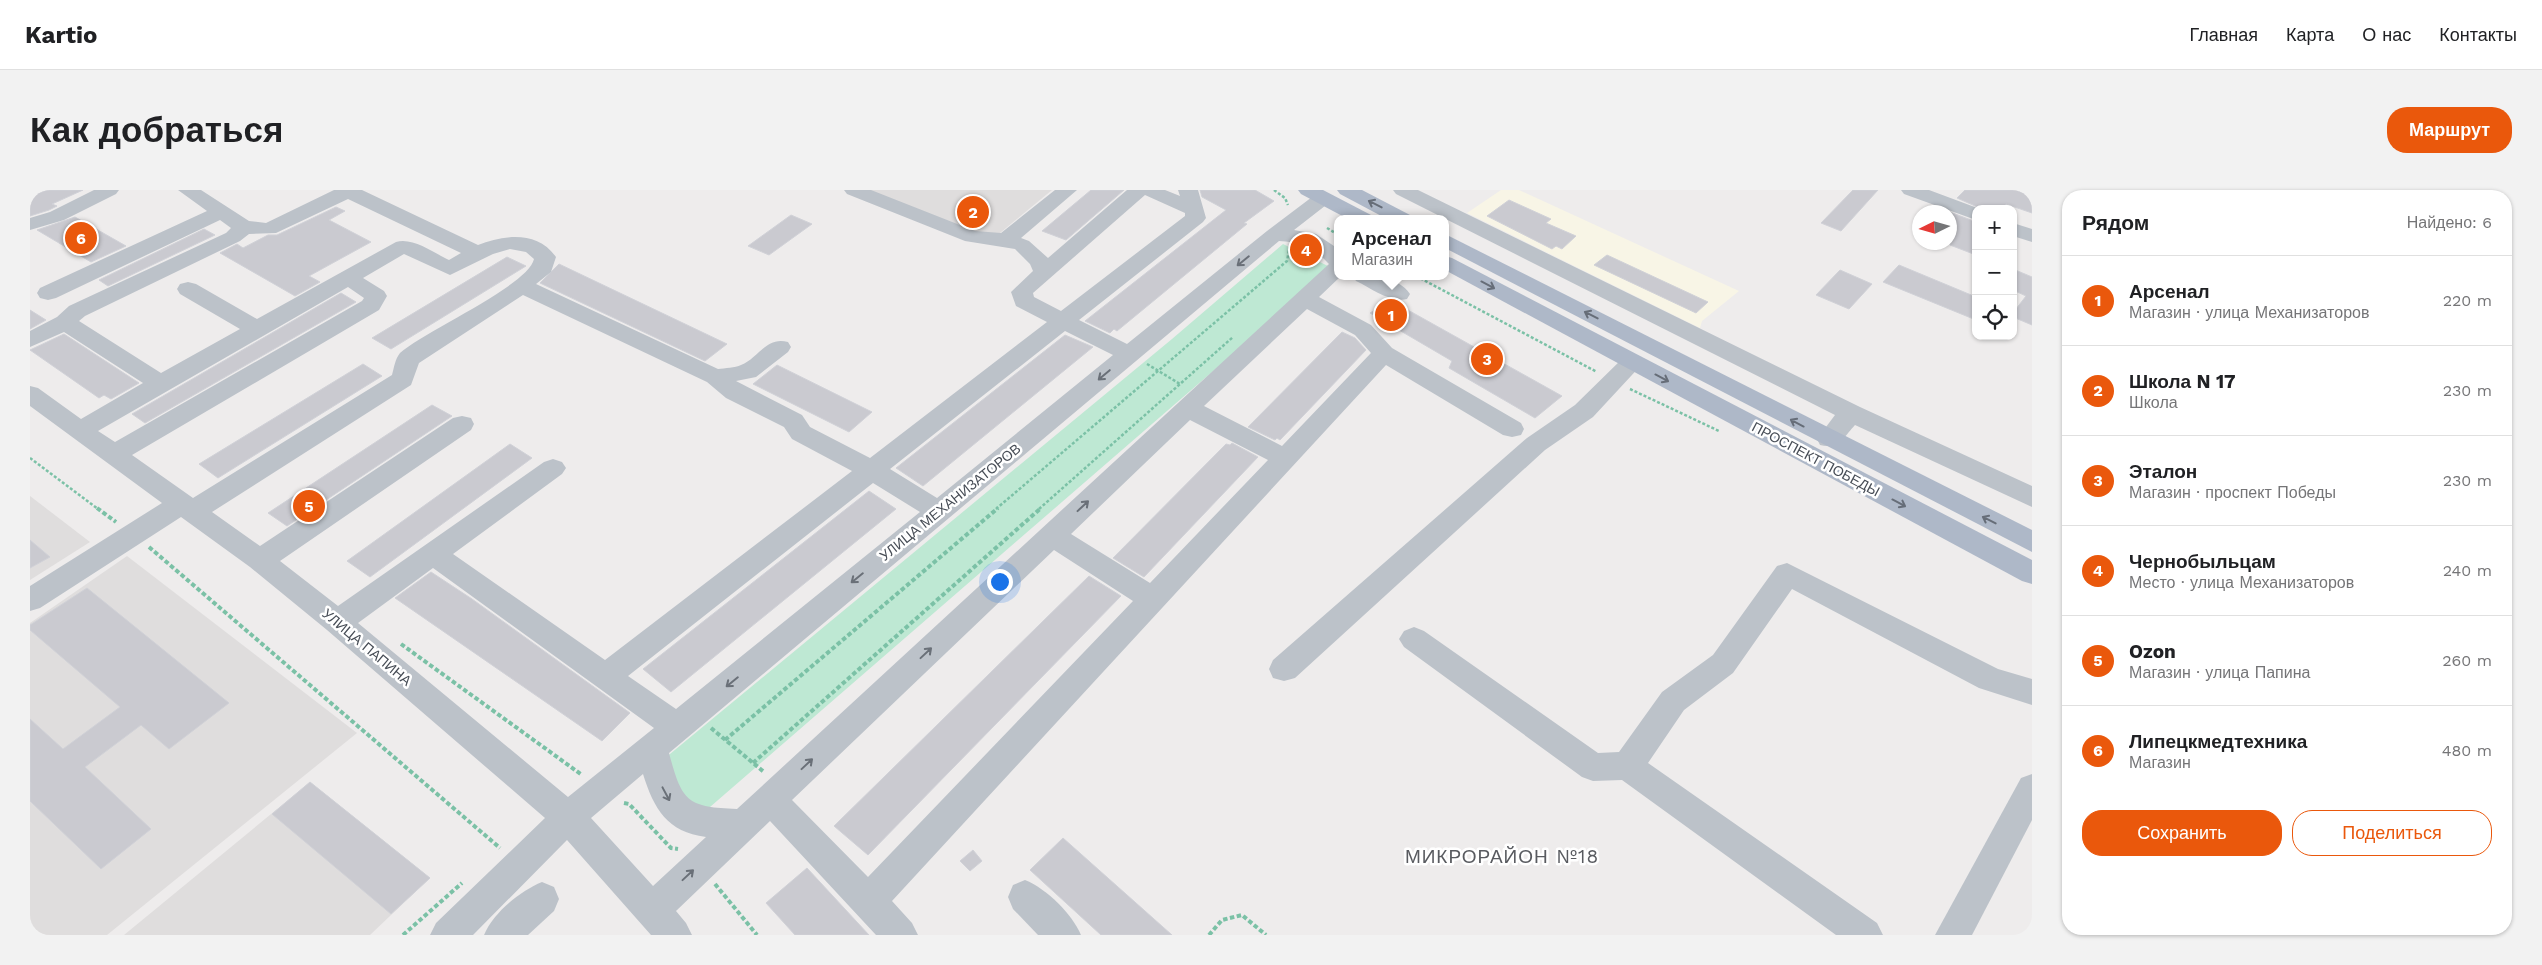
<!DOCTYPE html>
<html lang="ru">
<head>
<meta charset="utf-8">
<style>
	body { margin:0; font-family:"Work Sans",sans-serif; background:#f2f2f2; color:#202124 }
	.controls { position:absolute; right:15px; top:15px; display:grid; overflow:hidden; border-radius:10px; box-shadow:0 1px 4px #0004 }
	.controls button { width:45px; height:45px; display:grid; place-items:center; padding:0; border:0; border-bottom:1px solid #e0e0e0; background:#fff; color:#202124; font:25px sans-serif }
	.compass { position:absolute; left:1882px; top:15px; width:45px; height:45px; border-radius:50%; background:#fff; box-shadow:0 1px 4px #0004; rotate:265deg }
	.you { position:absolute; left:969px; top:391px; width:18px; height:18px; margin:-12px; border:4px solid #fff; border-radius:50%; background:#1a73e8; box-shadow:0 0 0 8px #1a73e833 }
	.badge { display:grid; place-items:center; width:32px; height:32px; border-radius:50%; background:#ea580c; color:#fff; font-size:16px; font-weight:700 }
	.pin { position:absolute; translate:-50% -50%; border:2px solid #fff; box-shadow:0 1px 5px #0006 }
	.popup { position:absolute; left:1304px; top:25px; width:115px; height:65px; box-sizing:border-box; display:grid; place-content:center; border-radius:10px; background:#fff; filter:drop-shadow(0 1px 4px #0005); font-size:16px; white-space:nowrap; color:#757577 }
	.popup b { font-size:19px; color:#202124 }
	.popup::after { content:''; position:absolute; left:50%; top:100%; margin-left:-10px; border:10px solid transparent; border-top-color:#fff }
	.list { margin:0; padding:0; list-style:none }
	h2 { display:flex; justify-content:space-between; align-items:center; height:65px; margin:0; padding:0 20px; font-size:21px }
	h2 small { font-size:16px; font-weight:400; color:#757577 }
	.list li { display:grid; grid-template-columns:32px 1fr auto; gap:15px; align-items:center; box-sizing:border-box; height:90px; padding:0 20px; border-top:1px solid #e0e0e0 }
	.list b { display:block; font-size:19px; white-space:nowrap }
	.list p { margin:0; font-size:16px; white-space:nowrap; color:#757577 }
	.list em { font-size:16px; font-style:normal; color:#757577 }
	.actions { display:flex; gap:10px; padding:15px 20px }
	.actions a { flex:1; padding:11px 0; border:1px solid #ea580c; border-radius:20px; text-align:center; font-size:18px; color:#ea580c }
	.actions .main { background:#ea580c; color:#fff }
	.icon { flex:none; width:28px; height:28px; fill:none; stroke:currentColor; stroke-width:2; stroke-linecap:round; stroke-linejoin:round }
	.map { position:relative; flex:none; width:2002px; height:745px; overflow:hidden; border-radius:20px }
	header { display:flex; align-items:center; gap:30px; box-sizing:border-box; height:70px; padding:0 25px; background:#fff; border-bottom:1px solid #e0e0e0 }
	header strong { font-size:24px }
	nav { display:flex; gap:28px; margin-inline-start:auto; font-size:18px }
	.intro { display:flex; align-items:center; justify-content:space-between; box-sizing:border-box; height:120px; padding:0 30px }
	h1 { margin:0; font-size:35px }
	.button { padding:12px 22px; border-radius:20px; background:#ea580c; color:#fff; font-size:18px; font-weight:700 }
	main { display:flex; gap:30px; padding:0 30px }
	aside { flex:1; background:#fff; border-radius:20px; box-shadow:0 1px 4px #0004 }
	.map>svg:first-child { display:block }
	.commercial { fill:#f8f5e6 }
	.education { fill:#dfdddd }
	.green { fill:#bee8d3 }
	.building { fill:#cacad0; stroke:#d0d1d7 }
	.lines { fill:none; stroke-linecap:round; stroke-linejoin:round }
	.path-far1 { stroke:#7bc1a6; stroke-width:2.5; stroke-dasharray:3 2; stroke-linecap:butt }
	.path { stroke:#7bc1a6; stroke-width:4; stroke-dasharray:4.5 2.5; stroke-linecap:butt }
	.minor { fill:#bcc2c9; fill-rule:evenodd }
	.major { fill:#aeb8c8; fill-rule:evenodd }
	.oneway { stroke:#666d78 }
	.oneway2 { stroke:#6a7078 }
	.labels { text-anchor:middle; stroke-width:5; stroke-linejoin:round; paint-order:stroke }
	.street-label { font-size:14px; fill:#474d56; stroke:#fff }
	.near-quarter-label { font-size:19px; letter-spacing:1px; fill:#595b60; stroke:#fff }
</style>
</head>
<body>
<header>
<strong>Kartio</strong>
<nav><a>Главная</a><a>Карта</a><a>О нас</a><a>Контакты</a></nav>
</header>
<div class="intro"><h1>Как добраться</h1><a class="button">Маршрут</a></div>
<main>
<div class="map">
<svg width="2002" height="745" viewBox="0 0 2002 745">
	<rect width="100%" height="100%" fill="#eeecec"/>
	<path class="commercial" d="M1471,0H1489L1709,101L1672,131L1670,138L1437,23Z"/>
	<g class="education">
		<path d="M837,0H1022L970,43L944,44Z"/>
		<path d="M0,306L60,352L0,390Z"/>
		<path d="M97,366L327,543L77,745H0V433Z"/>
		<path d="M280,592L400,688L340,745H94Z"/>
	</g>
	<path class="green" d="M1253,54L1302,78L665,630L617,583L1142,149Z"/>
	<g class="building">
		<path d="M17,0H53L22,14L27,16L19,20L0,26V1L6,4Z"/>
		<path d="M1061,0H1094L1036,50L1012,41Z"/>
		<path d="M1170,0H1225L1244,11L1214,33L1217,34L1087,141L1084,139L1080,143L1055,131L1196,20L1172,7Z"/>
		<path d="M1823,0H1848L1811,41L1791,33Z"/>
		<path d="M1935,0H1989L1988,1L2002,6V23L1976,14L1972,19H1952L1927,8Z"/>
		<path d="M1479,10L1521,29L1516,33L1546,46L1532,59L1526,56L1522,59L1457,26Z"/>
		<path d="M306,17L315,21L299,30L341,52L279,86L290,92L265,106L190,63L207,54L213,58L238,45H247Z"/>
		<path d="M1920,22L1946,32V65L1920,55Z"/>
		<path d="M761,25L782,34L739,65L718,56Z"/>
		<path d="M45,27L96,56L61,72L7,40Z"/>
		<path d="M174,39L185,45L78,96L69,90Z"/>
		<path d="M1577,65L1678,112L1666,123L1564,75Z"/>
		<path d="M477,67L496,76L361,159L342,148Z"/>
		<path d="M529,74L697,154L675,171L510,93Z"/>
		<path d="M1869,75L1946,107V130L1853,92Z"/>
		<path d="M1983,79L2002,87V135L1983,127V123L1996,106L1983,100Z"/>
		<path d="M1810,80L1842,94L1819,119L1786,105Z"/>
		<path d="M311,103L326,112L115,233L102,224Z"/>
		<path d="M1360,110L1532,206L1505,228L1419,178L1422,171L1340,123Z"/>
		<path d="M0,120L16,130L0,139Z"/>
		<path d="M1312,142L1325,148L1336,160L1250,250L1247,248L1245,250L1218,237Z"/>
		<path d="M34,144L109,193L81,209L74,205L69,208L0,160Z"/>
		<path d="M1035,145L1063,157L893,296L866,278Z"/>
		<path d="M333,174L352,186L188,288L169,274Z"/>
		<path d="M747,175L842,222L819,242L723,194Z"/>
		<path d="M402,215L422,226L257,336L238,323Z"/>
		<path d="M1202,253L1228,267L1114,387L1083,368L1196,254L1200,255Z"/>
		<path d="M480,254L502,268L340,387L317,371Z"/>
		<path d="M839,301L866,319L641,502L613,479Z"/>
		<path d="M0,350L20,367L0,378Z"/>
		<path d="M401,382L442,409L600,523L572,551L365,408Z"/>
		<path d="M1059,386L1091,406L838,665L804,636Z"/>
		<path d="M57,398L199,513L139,559L111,535L55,577L121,639L71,679L0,611V529L33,559L90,517L0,440V435Z"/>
		<path d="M280,592L400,688L361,724L242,624Z"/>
		<path d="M1033,648L1142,745H1071L1000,680Z"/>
		<path d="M943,660L952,671L940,681L930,671Z"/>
		<path d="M777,678L839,745H765L736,713Z"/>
	</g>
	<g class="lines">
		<g class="path-far1">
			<path d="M1244,0L1255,8L1258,15"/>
			<path d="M1297,38L1307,44"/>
			<path d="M1386,86L1567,182"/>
			<path d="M1117,174L1150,194"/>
			<path d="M1600,199L1689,241"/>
			<path d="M0,268L68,319"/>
			<path d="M966,319L1257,71L1259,60"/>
			<path d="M1009,319L1203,147"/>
		</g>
		<g class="path">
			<path d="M67,318L86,332"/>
			<path d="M119,357L470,658"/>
			<path d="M371,454L552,585"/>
			<path d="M681,538L734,582"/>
			<path d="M695,550L968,318"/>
			<path d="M723,573L1011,318"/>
			<path d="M594,613L599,614L641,658L648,659"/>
			<path d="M685,694L727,745"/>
			<path d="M373,745L432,693"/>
			<path d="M1179,745L1192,730L1212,725L1236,745"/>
		</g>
		<g class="minor">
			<path d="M64,0H89L86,4L34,30L0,40V28L20,22Z"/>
			<path d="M148,0H171L219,31L236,33L304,0H332L448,55C474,45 507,40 526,67L521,82L506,94L688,179C695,178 705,178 711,175C729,168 736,146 758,152L761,157L758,162L726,187L706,191L772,225L780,237L840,268L1017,132L986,116L981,102L1003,81L1000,74L985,59L935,51L817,4L814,0H841L945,41L971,43L1025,0H1047L991,48L999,51L1018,68L1097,0H1135L1150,6L1148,0H1168L1176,28L1173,32L1049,130L1097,154L1237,41L1286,4H1300L1303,8L1300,12L1264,40L1286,44L1307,58V86H1311L1289,107L1341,135L1362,158L1491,233L1494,239L1491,245L1482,247L1473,245L1356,175L862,711L882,733L888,745H846L740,631L646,721L656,733L662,745H621L537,650L443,745H400L406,733L515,628L297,440L220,377L151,327L10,418L0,421V396L132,313L0,216V196L8,198L51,229L113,193L34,142L0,157V141L27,127L39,116L196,43L201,38L190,30L26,108L18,110L10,108L7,103L10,98L177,21ZM1115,5L1155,23V26L1031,121L1004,107L1003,103ZM318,9L431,63L419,70C404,63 383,47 366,52L227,129L166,94L158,92L150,94L147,99L150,104L210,139L131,183L49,131L55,126L210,51L219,44L246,43ZM1249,51C1271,52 1284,58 1299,74L707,619C656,617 652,611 639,563ZM480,59L496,62L504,69C498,96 394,141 370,163C365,169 364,178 362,185L163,308L102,265L349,120L357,106L354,101L333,88L374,64L420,85L463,64ZM318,97L334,108L332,111L85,252L68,241ZM493,105L677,192L696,208L754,237L762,249L822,281L575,470L423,364L532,284L536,278L532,272L523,269L514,272L308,416L250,371L441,240L444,234L441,228L432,226L423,228L230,356L182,322L381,195L389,173ZM1277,119L1325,145L1341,163L1252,256L1174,216ZM1035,141L1083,165L907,308L860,279ZM1160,230L1238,270L1120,393L1041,344ZM843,293L890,322L646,519L598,486ZM1024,360L1103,411L838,687L762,610ZM403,378L624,538L538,607L328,433ZM613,584C624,619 637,642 676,647L623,696L561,628Z"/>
			<path d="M1363,0H1388L1830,217L2002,296V317L1825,235C1814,247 1808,260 1790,255L1787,249L1805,225L1366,4Z"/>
			<path d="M1871,0H1899L1950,19H1946V30L1874,4Z"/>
			<path d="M1983,33L2002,39V52L1983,46Z"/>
			<path d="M1323,86C1343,86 1368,86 1380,104L1377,109C1360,113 1341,98 1326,91Z"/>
			<path d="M1602,164L1610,167L1614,172L1563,227L1515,260L1265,488L1254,491L1243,488L1239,479L1243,470L1497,248L1545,215L1594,167Z"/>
			<path d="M1757,373L1968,479L2002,489V515L1949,498L1762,399L1703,483L1654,520L1618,573L1847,733L1853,745H1806L1592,590L1563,591L1552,587L1374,457L1369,449L1374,441L1384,437L1394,441L1568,563L1589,562L1632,502L1683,465L1747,376Z"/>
			<path d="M2002,584V630L1942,745H1905L1991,588Z"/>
			<path d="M995,690C1017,699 1042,724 1051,745H1008L983,719L978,707L983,695Z"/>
			<path d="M512,692L524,697L529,709L524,721L498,745H454C463,723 490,701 512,692Z"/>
		</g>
		<g class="major">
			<path d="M1268,0H1293L1341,25L1344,29H1318L1271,4Z"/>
			<path d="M1307,0H1332L1380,25L1383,29H1357L1310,4Z"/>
			<path d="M1415,44L2002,340V362L1415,58Z"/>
			<path d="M1415,66L1422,68L2002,370V394L1992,391L1415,80Z"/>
		</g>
	</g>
	<defs><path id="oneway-shaft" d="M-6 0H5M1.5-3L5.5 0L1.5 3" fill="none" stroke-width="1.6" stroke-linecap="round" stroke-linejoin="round" transform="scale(1.25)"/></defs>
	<g class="oneway">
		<use href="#oneway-shaft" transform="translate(1345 14) rotate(-153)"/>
		<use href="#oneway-shaft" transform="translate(1458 95) rotate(28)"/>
		<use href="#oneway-shaft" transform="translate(1561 125) rotate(-153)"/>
		<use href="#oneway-shaft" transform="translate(1632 188) rotate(28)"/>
		<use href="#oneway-shaft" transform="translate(1767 233) rotate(-152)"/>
		<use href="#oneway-shaft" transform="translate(1869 313) rotate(28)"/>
		<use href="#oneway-shaft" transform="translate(1959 330) rotate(-153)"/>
	</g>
	<g class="oneway2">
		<use href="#oneway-shaft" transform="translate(1213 71) rotate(141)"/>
		<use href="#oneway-shaft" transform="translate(1074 185) rotate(140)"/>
		<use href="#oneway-shaft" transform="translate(1053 316) rotate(-43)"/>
		<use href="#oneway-shaft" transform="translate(827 388) rotate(141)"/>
		<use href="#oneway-shaft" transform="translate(896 463) rotate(-43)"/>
		<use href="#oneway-shaft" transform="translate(702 492) rotate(141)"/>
		<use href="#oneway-shaft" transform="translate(777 574) rotate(-43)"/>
		<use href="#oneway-shaft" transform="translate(636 604) rotate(62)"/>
		<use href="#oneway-shaft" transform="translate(658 685) rotate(-43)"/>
	</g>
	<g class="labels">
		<g class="street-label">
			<text transform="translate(1786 269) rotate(28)" y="5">ПРОСПЕКТ ПОБЕДЫ</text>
			<text transform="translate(920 312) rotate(-39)" y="5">УЛИЦА МЕХАНИЗАТОРОВ</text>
			<text transform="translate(337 457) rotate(40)" y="5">УЛИЦА ПАПИНА</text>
		</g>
		<g class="near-quarter-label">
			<text x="1472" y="673">МИКРОРАЙОН №18</text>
		</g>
	</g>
</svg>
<div class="controls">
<button>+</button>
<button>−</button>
<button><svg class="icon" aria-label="locate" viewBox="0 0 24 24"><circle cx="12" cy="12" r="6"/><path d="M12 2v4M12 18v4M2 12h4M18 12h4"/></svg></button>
</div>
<svg class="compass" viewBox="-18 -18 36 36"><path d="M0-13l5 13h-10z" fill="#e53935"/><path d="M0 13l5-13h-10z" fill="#757577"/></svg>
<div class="you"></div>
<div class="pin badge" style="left:1361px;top:125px">1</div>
<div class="popup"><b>Арсенал</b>Магазин</div>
<div class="pin badge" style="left:943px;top:22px">2</div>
<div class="pin badge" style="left:1457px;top:169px">3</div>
<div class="pin badge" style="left:1276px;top:60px">4</div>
<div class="pin badge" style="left:279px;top:316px">5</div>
<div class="pin badge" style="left:51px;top:48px">6</div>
</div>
<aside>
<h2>Рядом<small>Найдено: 6</small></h2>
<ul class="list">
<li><span class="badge">1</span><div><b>Арсенал</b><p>Магазин · улица Механизаторов</p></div><em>220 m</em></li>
<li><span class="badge">2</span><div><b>Школа N 17</b><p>Школа</p></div><em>230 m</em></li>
<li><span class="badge">3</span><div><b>Эталон</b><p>Магазин · проспект Победы</p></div><em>230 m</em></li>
<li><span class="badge">4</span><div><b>Чернобыльцам</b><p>Место · улица Механизаторов</p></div><em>240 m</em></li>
<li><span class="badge">5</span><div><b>Ozon</b><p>Магазин · улица Папина</p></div><em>260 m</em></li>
<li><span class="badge">6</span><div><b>Липецкмедтехника</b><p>Магазин</p></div><em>480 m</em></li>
</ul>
<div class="actions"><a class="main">Сохранить</a><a>Поделиться</a></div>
</aside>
</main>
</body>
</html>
